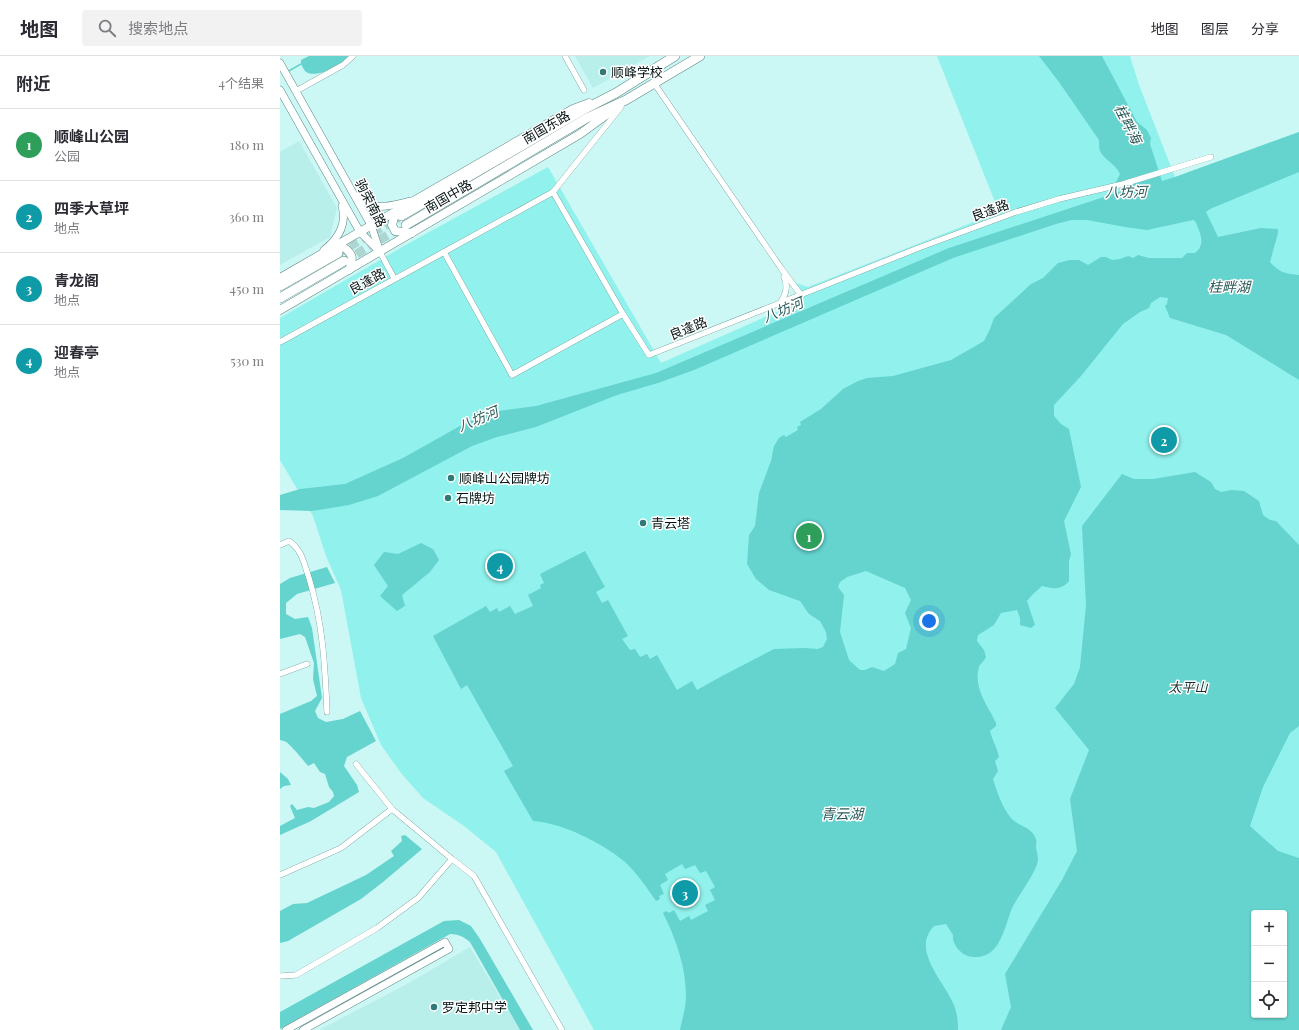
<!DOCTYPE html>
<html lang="zh">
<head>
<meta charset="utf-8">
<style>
	body { margin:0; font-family:"Playfair Display","Noto Sans SC",serif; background:#f2f2f3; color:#2b2b33 }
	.controls { position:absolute; right:12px; bottom:12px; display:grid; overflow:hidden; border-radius:4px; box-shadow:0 1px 3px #0004 }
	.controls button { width:36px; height:36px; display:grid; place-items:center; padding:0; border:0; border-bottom:1px solid #e1e1e2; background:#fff; color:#2b2b33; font:20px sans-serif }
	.you { position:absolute; left:649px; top:565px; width:14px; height:14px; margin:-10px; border:3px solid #fff; border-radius:50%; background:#1a73e8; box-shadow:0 0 0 6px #1a73e833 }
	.badge { display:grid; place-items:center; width:26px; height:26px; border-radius:50%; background:#db2777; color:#fff; font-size:13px; font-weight:700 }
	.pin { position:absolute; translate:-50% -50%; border:2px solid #fff; box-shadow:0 1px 4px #0006 }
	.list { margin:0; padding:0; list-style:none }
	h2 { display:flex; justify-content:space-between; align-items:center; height:52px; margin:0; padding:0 16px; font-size:17px }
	h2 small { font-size:13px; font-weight:400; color:#7c7c81 }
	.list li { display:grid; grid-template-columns:26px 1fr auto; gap:12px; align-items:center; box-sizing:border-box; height:72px; padding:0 16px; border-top:1px solid #e1e1e2 }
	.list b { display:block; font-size:15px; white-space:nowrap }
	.list p { margin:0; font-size:13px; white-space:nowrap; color:#7c7c81 }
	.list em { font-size:13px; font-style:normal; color:#7c7c81 }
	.icon { flex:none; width:22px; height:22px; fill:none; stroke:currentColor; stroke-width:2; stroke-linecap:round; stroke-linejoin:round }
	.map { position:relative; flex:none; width:1019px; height:974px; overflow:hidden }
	header { display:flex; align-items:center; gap:24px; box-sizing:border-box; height:56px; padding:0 20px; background:#fff; border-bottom:1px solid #e1e1e2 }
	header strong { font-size:19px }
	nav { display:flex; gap:22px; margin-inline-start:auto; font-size:14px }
	.search { width:280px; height:36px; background:#f2f2f3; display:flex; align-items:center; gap:10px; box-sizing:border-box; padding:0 14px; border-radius:4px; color:#7c7c81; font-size:15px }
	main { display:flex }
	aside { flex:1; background:#fff }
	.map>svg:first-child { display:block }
	.built { fill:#b8efeb }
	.green { fill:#91f1ec; fill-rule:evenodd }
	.forest { fill:#65d3ce; fill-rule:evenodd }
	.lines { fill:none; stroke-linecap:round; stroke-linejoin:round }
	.stream { stroke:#65d3ce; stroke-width:1.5 }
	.trunk-tunnel { stroke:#add5d2; stroke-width:9; stroke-dasharray:9 4.5; stroke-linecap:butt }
	.minor-casing { stroke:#5e8784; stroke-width:6 }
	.tertiary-casing { stroke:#5e8784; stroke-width:8 }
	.primary-casing { stroke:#5e8784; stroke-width:9 }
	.trunk-casing { stroke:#5e8784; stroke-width:10 }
	.minor { stroke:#fff; stroke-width:5.5 }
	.tertiary { stroke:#fff; stroke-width:7 }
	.primary { stroke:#fff; stroke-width:8 }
	.trunk { stroke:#fff; stroke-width:9 }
	.poi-dot { fill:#307976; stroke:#fff; stroke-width:1.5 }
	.labels { text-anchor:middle; stroke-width:3; stroke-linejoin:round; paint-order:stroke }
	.poi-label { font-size:13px; fill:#041312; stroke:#fff; text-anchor:start }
	.street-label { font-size:13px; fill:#041312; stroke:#fff }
	.park-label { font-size:13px; font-style:italic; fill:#192d2c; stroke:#fff }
	.water-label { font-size:14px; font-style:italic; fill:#2b5b59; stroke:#fff }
</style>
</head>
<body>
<header>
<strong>地图</strong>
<div class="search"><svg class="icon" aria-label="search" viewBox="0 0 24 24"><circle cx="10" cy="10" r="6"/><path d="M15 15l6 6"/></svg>搜索地点</div>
<nav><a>地图</a><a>图层</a><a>分享</a></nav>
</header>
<main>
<aside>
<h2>附近<small>4个结果</small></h2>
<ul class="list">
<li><span class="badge" style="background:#2e9e5b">1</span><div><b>顺峰山公园</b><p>公园</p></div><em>180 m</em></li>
<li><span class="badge" style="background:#0f9aa8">2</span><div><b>四季大草坪</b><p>地点</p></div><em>360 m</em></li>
<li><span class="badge" style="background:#0f9aa8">3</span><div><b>青龙阁</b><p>地点</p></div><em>450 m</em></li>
<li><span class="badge" style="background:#0f9aa8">4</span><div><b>迎春亭</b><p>地点</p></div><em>530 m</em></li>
</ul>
</aside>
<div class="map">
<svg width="1019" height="974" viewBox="0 0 1019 974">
	<rect width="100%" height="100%" fill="#cbf7f4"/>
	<g class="built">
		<path d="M295,0H370L313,32Z"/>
		<path d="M19,85L57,152L50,181L0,209V96Z"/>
		<path d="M190,891L240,974H39L127,928Z"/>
	</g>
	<path class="green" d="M657,0H850L859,29L895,121L1019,76V974H314L216,796L184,770L143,742L121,717L101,689L81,642L61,534L46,500L33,460L0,404V262L131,186L268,111L381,307L510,250L518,244L516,227L528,231L719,156ZM974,857H1004V959H974Z"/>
	<g class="forest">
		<path d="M29,0H71C62,8 38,23 26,16C24,14 22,10 21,8V4Z"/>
		<path d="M759,0H822L857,66L867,74L871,82L870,88L882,125L895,121L1019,76V116L930,153L926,156L938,181L981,172L998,173V177L990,206C999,216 1005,218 1019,219V324L946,279L890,262L885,250L887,248L888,242L880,241L871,247L869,252L860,256L843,268L801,320L774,349V360L781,368L789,373L801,431L784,465L791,498L789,505V525C782,534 773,533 762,530L752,539L747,545L755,569L751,572L740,569V562L737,554L721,557L714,569L698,579L697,585L704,594L706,601C704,605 700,608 699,611C693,633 708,649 716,667V670L710,675C712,684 717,691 719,701L715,705L718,715L713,723C717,736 722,751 731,762C738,770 752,771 756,783C757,786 756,789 756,792C757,796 758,800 758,804C757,815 739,839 733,850C725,867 722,900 697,901C690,901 685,900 680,895C676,891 672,885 673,879L666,868L654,870C631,894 663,924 673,947C677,955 678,965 678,974H400C402,964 406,951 406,940C406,911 396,883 383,857L386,855L389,857L394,854L400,865L409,860L411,864L428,855L425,849L435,844L430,834L435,831L426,815L420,817L415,809L405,813L402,808L385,818L388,824L380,829L384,838L379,840L380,843L376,845C367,832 357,817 345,806C322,787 283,767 253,765L224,715L233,710L187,629L181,633L153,580L206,550L210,556L217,552L219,556L230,550L235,558L253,550L248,539L261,532L260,529L264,527L260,518L305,495L325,531L316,536L322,547L328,544L348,580L342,583L350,594L355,593L360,601L367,598L370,603L377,599L397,634L412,625L417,634L442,620L494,593L524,592L538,593L543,591L547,583L546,576L540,565L529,558L520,545L489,534L476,523L467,508L469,479L475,470L479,437L491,405L494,390L499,382L504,379L506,381L518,374L517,371L521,369L520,366L541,353L563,333L578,325L587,322L613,320L671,304L704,285L710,273L714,262L751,228L763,222L778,207L790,204H799L808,209L821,201H826L832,204L840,203L848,200L853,202L858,199L869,202H902L907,197H915C924,190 922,181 918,172C916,168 917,166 913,164L867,174L845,171L807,164H791L776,168L673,202L414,314L378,327L337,339L256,371L217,381L192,390L98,440L69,449L32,455L0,454V439L20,433L65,428L123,402L180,370L211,356L256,350L376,317L669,192L842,135L836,126L840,118C835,107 824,104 820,95C819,92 819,87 819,84L779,26ZM586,515L625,532L631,544L625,557L631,572L626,593L618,597L615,608L604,615L592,611L585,614H580L569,604L560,576L564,539L558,531L560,526L567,521Z"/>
		<path d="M915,416L931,426L935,433L941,436L951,434L964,435L979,445L983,459L990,464L996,465L1019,489V670L1010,677L983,731L970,770L998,795L1019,802V974H721L731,951L725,918L782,824L797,795L790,743L809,694L775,652L794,628L800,611L806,549L802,470L842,418L854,423H873ZM974,857H1004V959H974Z"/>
		<path d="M141,487L153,493L159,504L150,516L122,539L125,550L117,555L100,540L108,530L94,509L104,496L118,498Z"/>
		<path d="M47,511L55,527L17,538L6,547V558L15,563L28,561L32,572L42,642L35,655L38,662L46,666L63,663L80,655L96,685L67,701L64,710L77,729L79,736L31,765L0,779V770L15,762L10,750L12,748L17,754L28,751L34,752L49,746L54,740L53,736L49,731L45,718L40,716L34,707L28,710C26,707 9,687 6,686C5,685 1,684 0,684V658L31,645L37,640L33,623L34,607L25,581L20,578L0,583V528L10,522Z"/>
		<path d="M0,716L8,723L11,729L4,730L0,733Z"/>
		<path d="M125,779L142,793L103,826L81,843L8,885L0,887V855L13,848L27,847L86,819L114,800L111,795L122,785L121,780Z"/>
		<path d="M179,864L191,870L200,883L253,974H240L190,886C184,881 179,878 170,878L0,973V956L164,865Z"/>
	</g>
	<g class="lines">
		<path class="stream" d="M7,16L21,8"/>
		<g class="trunk-tunnel">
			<path d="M58,197L118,162"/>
			<path d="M65,205L121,171"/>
		</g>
		<g class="minor-casing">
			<g id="minor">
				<path d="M285,0L304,34"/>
				<path d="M374,27L501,212L521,239"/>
				<path d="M16,35L63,9L73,0"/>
				<path d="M273,136L343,258"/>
				<path d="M100,196L114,222"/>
				<path d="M164,196L273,136L341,51"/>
				<path d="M501,246C506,238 508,229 504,221"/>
				<path d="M0,286L164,196L232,319L343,258L369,299L641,191L736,156L779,143L843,128L931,101"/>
				<path d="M0,489L9,485C22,494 24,507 29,522C43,568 45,609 47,656"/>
				<path d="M0,618L27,608"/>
				<path d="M76,708L112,753L172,803L194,820L282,974"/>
				<path d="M0,819L61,792L112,753"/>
				<path d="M0,920L16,919L97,872L138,842L172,803"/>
			</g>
		</g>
		<g class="tertiary-casing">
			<g id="tertiary">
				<path d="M0,7L91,169L100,196"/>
				<path d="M0,34L80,176L99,195"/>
				<path d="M78,140C92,157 112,149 131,145"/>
				<path d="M44,194C58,183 67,168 62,150"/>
				<path d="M6,974L165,886L169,893L23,974"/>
			</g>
		</g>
		<g class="primary-casing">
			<g id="primary">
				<path d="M119,154L115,158L112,169L115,175L132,177"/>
				<path d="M54,193L63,191C74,198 73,203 69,214"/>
				<path d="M0,222L293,53L309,47"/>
				<path d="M0,254L300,78L337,51"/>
			</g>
		</g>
		<g class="trunk-casing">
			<g id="trunk">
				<path d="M121,160L303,54L336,37L395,0"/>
				<path d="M126,169L307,62L346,44L420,0"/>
				<path d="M0,230L58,197"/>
				<path d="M0,242L64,205"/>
			</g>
		</g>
		<use href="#minor" class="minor"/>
		<use href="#tertiary" class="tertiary"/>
		<use href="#primary" class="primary"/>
		<use href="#trunk" class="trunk"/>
	</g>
	<g class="poi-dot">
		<circle cx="323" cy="16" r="4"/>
		<circle cx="171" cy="422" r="4"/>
		<circle cx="168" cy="442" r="4"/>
		<circle cx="363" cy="467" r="4"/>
		<circle cx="154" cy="951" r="4"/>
	</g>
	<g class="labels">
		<g class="poi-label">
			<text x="331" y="21">顺峰学校</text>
			<text x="179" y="427">顺峰山公园牌坊</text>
			<text x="176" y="447">石牌坊</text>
			<text x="371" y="472">青云塔</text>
			<text x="162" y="956">罗定邦中学</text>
		</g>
		<g class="street-label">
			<text transform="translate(266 71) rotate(-30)" y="5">南国东路</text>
			<text transform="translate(168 140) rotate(-30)" y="5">南国中路</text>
			<text transform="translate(91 147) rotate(63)" y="5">驹荣南路</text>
			<text transform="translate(710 154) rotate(-20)" y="5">良逢路</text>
			<text transform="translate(87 225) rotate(-29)" y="5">良逢路</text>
			<text transform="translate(408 272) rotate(-22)" y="5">良逢路</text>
		</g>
		<g class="park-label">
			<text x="908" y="636">太平山</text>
		</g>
		<g class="water-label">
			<text transform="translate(848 68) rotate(63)" y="5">桂畔海</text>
			<text transform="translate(846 136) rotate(-1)" y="5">八坊河</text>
			<text x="949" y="236">桂畔湖</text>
			<text transform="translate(503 254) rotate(-23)" y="5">八坊河</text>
			<text transform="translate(198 363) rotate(-23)" y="5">八坊河</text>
			<text x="562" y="763">青云湖</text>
		</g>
	</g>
</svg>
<div class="controls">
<button>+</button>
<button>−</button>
<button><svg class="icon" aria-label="locate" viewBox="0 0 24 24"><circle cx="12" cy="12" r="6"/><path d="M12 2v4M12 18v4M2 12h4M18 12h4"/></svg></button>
</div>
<div class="you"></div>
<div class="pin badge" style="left:529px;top:480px;background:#2e9e5b">1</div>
<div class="pin badge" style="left:884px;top:384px;background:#0f9aa8">2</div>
<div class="pin badge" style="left:405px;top:837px;background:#0f9aa8">3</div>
<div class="pin badge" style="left:220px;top:510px;background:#0f9aa8">4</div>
</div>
</main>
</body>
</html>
